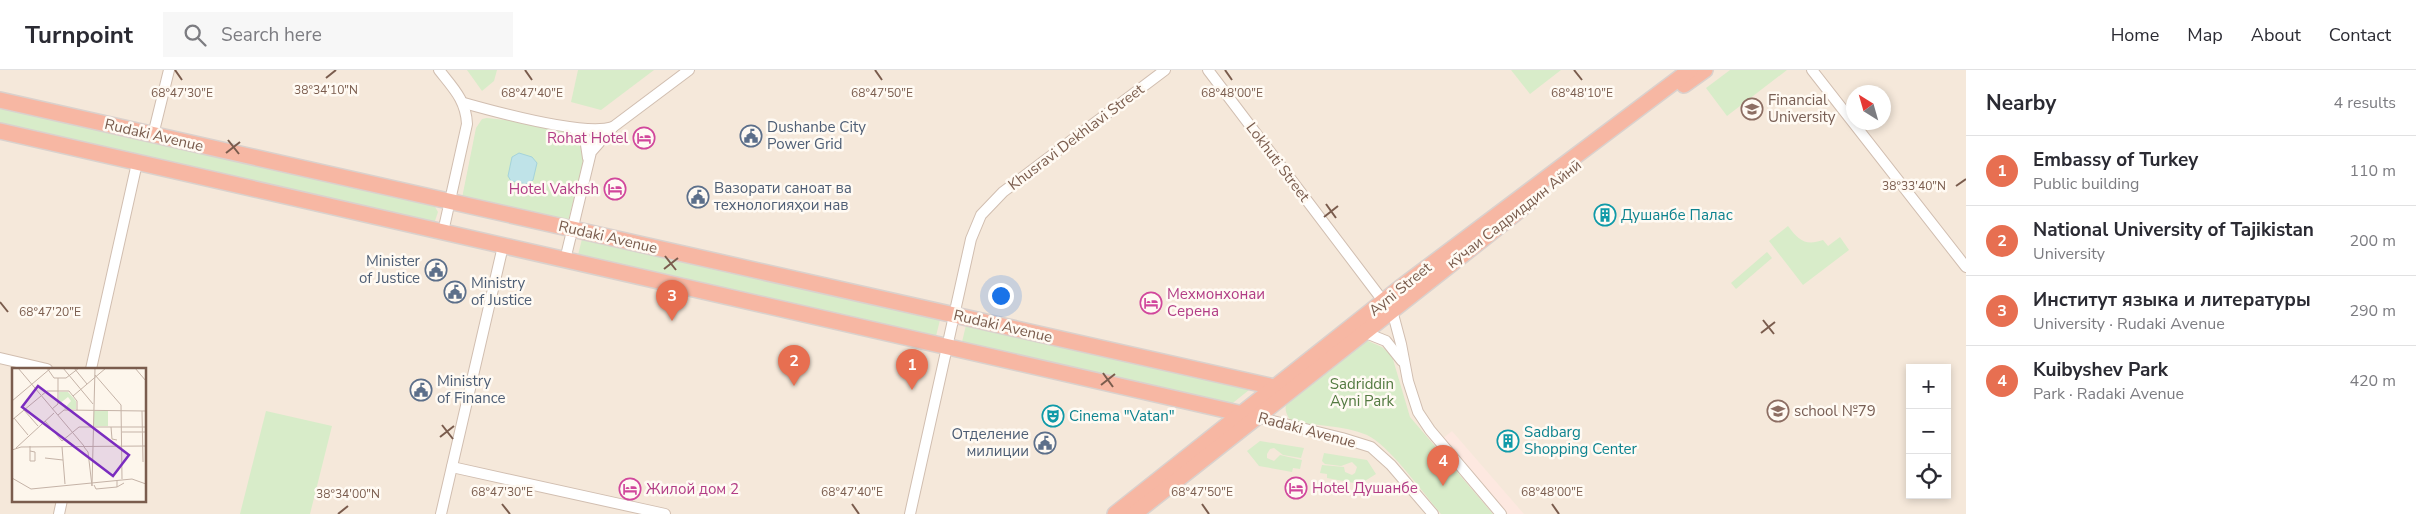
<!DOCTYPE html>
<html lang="en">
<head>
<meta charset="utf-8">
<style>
	body { margin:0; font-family:"Nunito Sans",sans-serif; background:#f7f7f7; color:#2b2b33 }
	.controls { position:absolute; right:15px; bottom:15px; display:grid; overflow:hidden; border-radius:0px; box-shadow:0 2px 8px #0003 }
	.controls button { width:45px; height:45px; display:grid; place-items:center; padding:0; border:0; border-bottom:1px solid #e1e1e2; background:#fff; color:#2b2b33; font:25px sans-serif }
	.compass { position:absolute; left:1846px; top:15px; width:45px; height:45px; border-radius:50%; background:#fff; box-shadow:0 2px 8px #0003; rotate:323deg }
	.you { position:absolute; left:1000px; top:225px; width:18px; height:18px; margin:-12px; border:4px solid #fff; border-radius:50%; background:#1a73e8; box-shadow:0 0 0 8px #1a73e833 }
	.badge { display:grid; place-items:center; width:32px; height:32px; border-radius:50%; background:#e76f51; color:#fff; font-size:16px; font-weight:700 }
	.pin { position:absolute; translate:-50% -41px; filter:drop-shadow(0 1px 2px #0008) }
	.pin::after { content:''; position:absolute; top:26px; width:18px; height:15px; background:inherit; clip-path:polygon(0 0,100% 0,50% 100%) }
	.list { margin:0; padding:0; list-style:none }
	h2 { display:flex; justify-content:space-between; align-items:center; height:65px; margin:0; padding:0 20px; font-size:21px }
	h2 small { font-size:16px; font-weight:400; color:#7c7c81 }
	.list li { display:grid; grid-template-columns:32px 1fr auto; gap:15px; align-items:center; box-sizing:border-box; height:70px; padding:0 20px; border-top:1px solid #e1e1e2 }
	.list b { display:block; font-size:19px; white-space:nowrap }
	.list p { margin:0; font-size:16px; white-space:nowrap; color:#7c7c81 }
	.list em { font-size:16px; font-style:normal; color:#7c7c81 }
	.icon { flex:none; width:28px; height:28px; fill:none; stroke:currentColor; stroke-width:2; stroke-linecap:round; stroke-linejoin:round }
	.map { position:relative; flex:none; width:1966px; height:444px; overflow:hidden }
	header { display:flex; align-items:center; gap:30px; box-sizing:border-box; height:70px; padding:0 25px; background:#fff; border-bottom:1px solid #e1e1e2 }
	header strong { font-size:24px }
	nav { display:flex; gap:28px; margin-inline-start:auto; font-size:18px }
	.search { width:350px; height:45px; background:#f7f7f7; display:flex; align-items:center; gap:12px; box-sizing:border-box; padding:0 18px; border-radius:0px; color:#7c7c81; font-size:19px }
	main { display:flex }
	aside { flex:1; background:#fff }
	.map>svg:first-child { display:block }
	.residential { fill:#f5e8da; fill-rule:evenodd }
	.commercial { fill:#fde8e0 }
	.green { fill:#d8ecc9 }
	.water { fill:#bfe3e8; stroke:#a5d3da }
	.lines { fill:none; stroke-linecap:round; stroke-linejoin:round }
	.minor-casing { stroke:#d1beb0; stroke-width:12 }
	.highway-casing { stroke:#dad1cd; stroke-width:18 }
	.minor { stroke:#fff; stroke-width:10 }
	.highway { stroke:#f7b7a3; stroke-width:15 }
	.ticks { fill:none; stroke:#7a5c4d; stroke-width:2 }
	.labels { text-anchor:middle; stroke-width:5; stroke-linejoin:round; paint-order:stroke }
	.education-label { font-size:15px; fill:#785e54; stroke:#fffaf3; text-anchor:start }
	.service-label { font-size:15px; fill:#4e5e75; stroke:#fffaf3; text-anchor:start }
	.street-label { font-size:15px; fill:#7a5c4d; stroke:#fffaf3 }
	.hotel-label { font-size:15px; fill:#b23c85; stroke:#fffaf3; text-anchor:start }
	.culture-label { font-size:15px; fill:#0d838f; stroke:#fffaf3; text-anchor:start }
	.park-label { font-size:15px; fill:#537a41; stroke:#fffaf3 }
	.inset-road { fill:none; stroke:#c5b3a7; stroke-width:1 }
	.view { fill:#7b2cbf; fill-opacity:0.15; stroke:#7b2cbf; stroke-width:2.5 }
	.inset-edge { fill:none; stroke:#7a5c4d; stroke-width:2.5 }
	.ticks-label { font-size:12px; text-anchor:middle; fill:#7a5c4d; stroke:#fffaf3; stroke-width:5; stroke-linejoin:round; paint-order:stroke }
</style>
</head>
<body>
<header>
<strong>Turnpoint</strong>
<div class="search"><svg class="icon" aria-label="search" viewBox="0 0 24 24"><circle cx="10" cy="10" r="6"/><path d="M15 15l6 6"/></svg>Search here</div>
<nav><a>Home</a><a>Map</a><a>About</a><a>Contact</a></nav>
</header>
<main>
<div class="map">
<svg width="1966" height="444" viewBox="0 0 1966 444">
	<rect width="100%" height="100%" fill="#fdf6ec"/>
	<path class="residential" d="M0,0H1966V444H0ZM1854,22H1884V52H1854ZM1910,298H1947V425H1910ZM14,299H145V430H14Z"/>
	<path class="commercial" d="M1452,361L1524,444H1508L1442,369Z"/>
	<g class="green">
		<path d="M467,0H497L494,11L482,21Z"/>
		<path d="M578,0H654L601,40L571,32Z"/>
		<path d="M1511,0H1561L1530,24Z"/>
		<path d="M1730,0H1787L1727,46L1706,18Z"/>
		<path d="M0,36L433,133L438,142L435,151L432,153L0,56Z"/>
		<path d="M487,48L532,53L573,62L579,69L585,87L568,151L462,128L476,58L482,49Z"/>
		<path d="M1788,156C1799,171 1806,176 1823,170L1828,176L1840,167L1849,180L1803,215L1769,171Z"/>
		<path d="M583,165L941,246L936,266L578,185Z"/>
		<path d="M1767,182L1772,188L1736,219L1731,213Z"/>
		<path d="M967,251L1249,320L1229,336L962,272Z"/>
		<path d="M1368,271L1382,277L1392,286L1410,347L1493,444H1441C1424,424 1389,375 1367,365C1343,355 1316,356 1291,351C1285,343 1284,338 1288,329L1356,277Z"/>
		<path d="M266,341L332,356L310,444H240Z"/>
		<path d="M1260,371L1304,378L1301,388L1283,385L1274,378L1270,379L1267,384V388L1274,391L1280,385L1302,390L1300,399L1293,398L1292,402L1259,396L1247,381Z"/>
		<path d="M1324,383L1367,390L1376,404L1360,414L1327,408V404L1320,403L1322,395L1344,397L1345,402L1352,405L1355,403L1357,397L1352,392L1341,396L1325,394L1322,391Z"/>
	</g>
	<path class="water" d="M519,83L532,87L537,93L533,110L527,114L511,111L508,106L512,87Z"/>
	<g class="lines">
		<g class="minor-casing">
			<g id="minor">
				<path d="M439,0C453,18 466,30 467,54L443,162"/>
				<path d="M1208,0L1393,244L1401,274L1408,311L1418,342L1430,360L1501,444"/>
				<path d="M1812,0L1966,197"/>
				<path d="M464,33C496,42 584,66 613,57"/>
				<path d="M573,58L585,68L588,88"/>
				<path d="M153,65L169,0"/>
				<path d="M565,190L591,82L613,57L689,0"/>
				<path d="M1361,261L1386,271L1402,291"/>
				<path d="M0,288L47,299"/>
				<path d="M91,299L137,93"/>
				<path d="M1256,347L1342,368L1371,377L1391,395L1433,444"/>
				<path d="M452,397L665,444"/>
				<path d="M59,444L62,430"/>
				<path d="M441,444L503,176"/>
				<path d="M910,444L971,169L981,145L1003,122L1165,0"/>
			</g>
		</g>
		<g class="highway-casing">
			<g id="highway">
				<path d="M1684,15L1705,0"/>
				<path d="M0,30L1274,317"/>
				<path d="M0,61L1256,347"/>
				<path d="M1115,444L1400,218L1690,0"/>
				<path d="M1134,444L1530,132"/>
			</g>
		</g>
		<use href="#minor" class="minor"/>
		<use href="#highway" class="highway"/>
	</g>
	<path class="ticks" d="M175,0L182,10M525,0L532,10M875,0L882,10M1225,0L1232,10M1574,0L1582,10M326,8L336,0M228,70L239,84M226,83L240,72M1956,116L1966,109M1326,134L1336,148M1324,147L1338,136M665,186L676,200M664,199L678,188M0,232L8,242M1763,250L1774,264M1761,263L1775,252M1103,303L1113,317M1101,315L1115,304M442,355L453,369M440,367L454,356M502,434L510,444M852,434L859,444M1202,434L1209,444M1552,434L1559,444M338,444L348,436"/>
	<defs>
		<g id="university-ring" transform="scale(1.125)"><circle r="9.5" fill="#fffaf3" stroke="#8d6e63" stroke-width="1.5"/><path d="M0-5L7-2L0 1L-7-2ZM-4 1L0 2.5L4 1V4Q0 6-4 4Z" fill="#8d6e63"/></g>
		<g id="civic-ring" transform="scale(1.125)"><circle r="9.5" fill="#fffaf3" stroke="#5c6f8a" stroke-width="1.5"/><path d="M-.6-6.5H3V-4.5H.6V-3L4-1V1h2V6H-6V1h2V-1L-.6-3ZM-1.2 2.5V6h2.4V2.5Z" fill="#5c6f8a"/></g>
		<g id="hotel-ring" transform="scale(1.125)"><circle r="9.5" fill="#fffaf3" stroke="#d1479c" stroke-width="1.5"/><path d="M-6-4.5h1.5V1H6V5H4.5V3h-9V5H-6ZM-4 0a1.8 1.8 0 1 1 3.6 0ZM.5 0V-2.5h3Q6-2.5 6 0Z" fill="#d1479c"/></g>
		<g id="building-ring" transform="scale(1.125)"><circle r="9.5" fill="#fffaf3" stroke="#0f9aa8" stroke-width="1.5"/><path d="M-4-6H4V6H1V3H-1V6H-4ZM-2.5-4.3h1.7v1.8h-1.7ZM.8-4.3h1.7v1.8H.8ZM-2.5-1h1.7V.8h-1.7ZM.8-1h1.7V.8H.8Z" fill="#0f9aa8"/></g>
		<g id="school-ring" transform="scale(1.125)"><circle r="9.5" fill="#fffaf3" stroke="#8d6e63" stroke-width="1.5"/><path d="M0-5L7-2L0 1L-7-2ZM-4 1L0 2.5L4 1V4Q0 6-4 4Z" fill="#8d6e63"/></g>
		<g id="theatre-ring" transform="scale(1.125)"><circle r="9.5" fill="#fffaf3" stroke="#0f9aa8" stroke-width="1.5"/><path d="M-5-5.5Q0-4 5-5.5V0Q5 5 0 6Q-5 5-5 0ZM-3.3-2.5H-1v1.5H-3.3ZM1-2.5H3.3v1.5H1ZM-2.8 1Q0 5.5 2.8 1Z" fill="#0f9aa8"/></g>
	</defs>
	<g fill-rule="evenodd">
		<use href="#university-ring" x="1752" y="39"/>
		<use href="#civic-ring" x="751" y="66"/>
		<use href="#hotel-ring" x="644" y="68"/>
		<use href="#hotel-ring" x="615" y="119"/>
		<use href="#civic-ring" x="698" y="127"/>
		<use href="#building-ring" x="1605" y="145"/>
		<use href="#civic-ring" x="436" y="200"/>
		<use href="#civic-ring" x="455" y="222"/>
		<use href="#hotel-ring" x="1151" y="233"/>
		<use href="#civic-ring" x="421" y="320"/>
		<use href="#school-ring" x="1778" y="341"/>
		<use href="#theatre-ring" x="1053" y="346"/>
		<use href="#building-ring" x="1508" y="371"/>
		<use href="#civic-ring" x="1045" y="373"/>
		<use href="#hotel-ring" x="1296" y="418"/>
		<use href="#hotel-ring" x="630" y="419"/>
	</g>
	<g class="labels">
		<g class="education-label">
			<text x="1768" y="35">Financial<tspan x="1768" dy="17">University</tspan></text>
			<text x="1794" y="346">school №79</text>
		</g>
		<g class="service-label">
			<text x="767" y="62">Dushanbe City<tspan x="767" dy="17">Power Grid</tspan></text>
			<text x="714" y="123">Вазорати саноат ва<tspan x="714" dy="17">технологияҳои нав</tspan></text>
			<text x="420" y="196" text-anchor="end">Minister<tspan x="420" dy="17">of Justice</tspan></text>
			<text x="471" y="218">Ministry<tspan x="471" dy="17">of Justice</tspan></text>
			<text x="437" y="316">Ministry<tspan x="437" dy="17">of Finance</tspan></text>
			<text x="1029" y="369" text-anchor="end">Отделение<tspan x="1029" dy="17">милиции</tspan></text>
		</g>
		<g class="street-label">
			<text transform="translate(154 65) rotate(13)" y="5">Rudaki Avenue</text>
			<text transform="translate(1076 67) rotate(-37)" y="5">Khusravi Dekhlavi Street</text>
			<text transform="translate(1278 92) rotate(53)" y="5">Lokhuti Street</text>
			<text transform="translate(1514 144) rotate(-38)" y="5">кӯчаи Садриддин Айнӣ</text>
			<text transform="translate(608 167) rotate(13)" y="5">Rudaki Avenue</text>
			<text transform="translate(1400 219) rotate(-39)" y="5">Ayni Street</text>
			<text transform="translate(1003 256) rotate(13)" y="5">Rudaki Avenue</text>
			<text transform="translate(1307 360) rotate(15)" y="5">Radaki Avenue</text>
		</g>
		<g class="hotel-label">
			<text x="628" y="73" text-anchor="end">Rohat Hotel</text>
			<text x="599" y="124" text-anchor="end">Hotel Vakhsh</text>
			<text x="1167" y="229">Мехмонхонаи<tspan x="1167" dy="17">Серена</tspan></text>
			<text x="1312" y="423">Hotel Душанбе</text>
			<text x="646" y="424">Жилой дом 2</text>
		</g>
		<g class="culture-label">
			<text x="1621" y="150">Душанбе Палас</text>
			<text x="1069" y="351">Cinema "Vatan"</text>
			<text x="1524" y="367">Sadbarg<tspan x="1524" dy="17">Shopping Center</tspan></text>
		</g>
		<g class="park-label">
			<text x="1362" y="319">Sadriddin<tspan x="1362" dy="17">Ayni Park</tspan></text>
		</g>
	</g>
	<g transform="translate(12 298)">
		<rect width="134" height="134" fill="#fdf6ec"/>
		<path d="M47,24H56L64,33V41H52L59,33L56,29L47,36ZM82,43H96V58H82Z" fill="#d8ecc9"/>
		<path class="inset-road" d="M6,0L72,78M35,0L42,10H54L67,0M51,0L81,36M62,0L75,16M123,0L134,13M83,7L109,37L110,111M30,27L35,23H57L65,33V42M61,28L94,0M0,33L39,0M40,41L46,36V10M12,42L26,58M130,43L131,94M46,47L52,42L134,43M2,50L16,67M0,52L29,28M33,53L50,73M99,59L100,71L105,72M110,64H134M50,73L67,59H134M50,79L53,116M72,79L76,84L80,118L83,0M4,80L42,45M0,82L9,79L134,78M18,83L23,84V93H18V78M33,90L51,92M0,110L19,121L120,111L134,116M105,112V119L112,115M82,117L84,121L105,119"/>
		<path class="view" d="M26,18L117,87L101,108L10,39Z"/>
		<rect width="134" height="134" class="inset-edge"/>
	</g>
	<g class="ticks-label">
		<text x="326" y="24">38°34'10"N</text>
		<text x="182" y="27">68°47'30"E</text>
		<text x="532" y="27">68°47'40"E</text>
		<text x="882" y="27">68°47'50"E</text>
		<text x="1232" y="27">68°48'00"E</text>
		<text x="1582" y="27">68°48'10"E</text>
		<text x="1914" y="120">38°33'40"N</text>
		<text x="50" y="246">68°47'20"E</text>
		<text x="502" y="426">68°47'30"E</text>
		<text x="852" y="426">68°47'40"E</text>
		<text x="1202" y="426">68°47'50"E</text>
		<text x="1552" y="426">68°48'00"E</text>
		<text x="348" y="428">38°34'00"N</text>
	</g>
</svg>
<div class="controls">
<button>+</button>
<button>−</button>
<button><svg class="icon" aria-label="locate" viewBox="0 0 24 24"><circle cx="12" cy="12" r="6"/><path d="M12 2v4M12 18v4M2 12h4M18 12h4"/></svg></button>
</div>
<svg class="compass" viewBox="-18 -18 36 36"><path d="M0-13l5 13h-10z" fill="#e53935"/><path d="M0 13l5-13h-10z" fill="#7c7c81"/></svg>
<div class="you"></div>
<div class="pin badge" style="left:912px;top:320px">1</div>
<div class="pin badge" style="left:794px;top:316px">2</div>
<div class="pin badge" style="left:672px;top:251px">3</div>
<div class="pin badge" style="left:1443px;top:416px">4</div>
</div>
<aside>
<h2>Nearby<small>4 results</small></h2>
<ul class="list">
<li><span class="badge">1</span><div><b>Embassy of Turkey</b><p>Public building</p></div><em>110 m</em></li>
<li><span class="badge">2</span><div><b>National University of Tajikistan</b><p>University</p></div><em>200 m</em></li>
<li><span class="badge">3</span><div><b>Институт языка и литературы</b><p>University · Rudaki Avenue</p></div><em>290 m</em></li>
<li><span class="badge">4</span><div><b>Kuibyshev Park</b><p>Park · Radaki Avenue</p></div><em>420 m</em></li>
</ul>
</aside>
</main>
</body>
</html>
